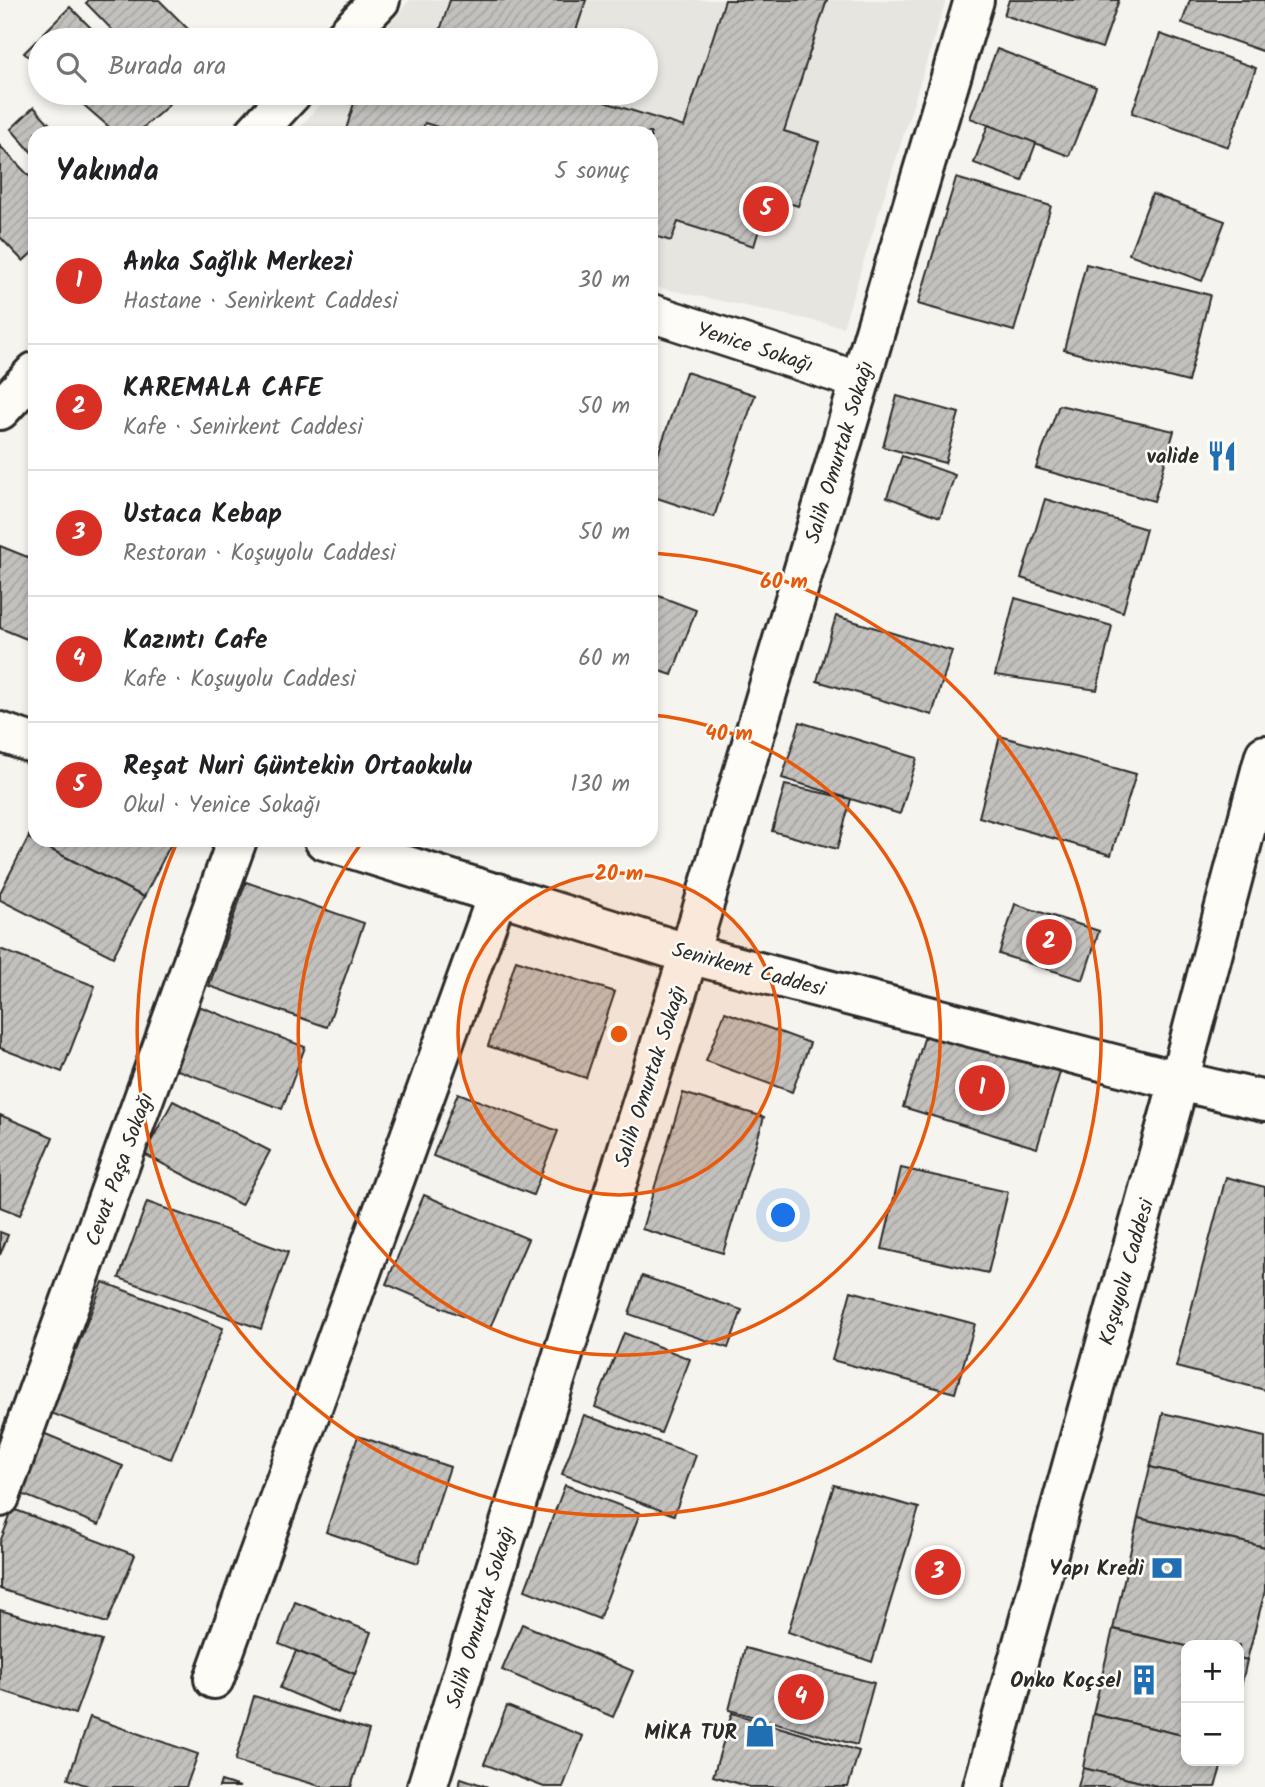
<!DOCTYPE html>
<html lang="tr">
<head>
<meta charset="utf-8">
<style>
	body { margin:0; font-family:Kalam,sans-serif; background:#f6f6f6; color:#202124 }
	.controls { position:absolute; right:21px; bottom:21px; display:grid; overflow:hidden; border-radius:14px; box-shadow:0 4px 10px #0003 }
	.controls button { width:63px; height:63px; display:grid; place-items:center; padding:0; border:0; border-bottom:2px solid #e0e0e0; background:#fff; color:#202124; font:35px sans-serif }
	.you { position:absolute; left:784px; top:1216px; width:24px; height:24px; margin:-18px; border:5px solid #fff; border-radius:50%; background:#1a73e8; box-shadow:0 0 0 10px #1a73e833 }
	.badge { display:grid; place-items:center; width:46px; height:46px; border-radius:50%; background:#d93025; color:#fff; font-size:23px; font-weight:700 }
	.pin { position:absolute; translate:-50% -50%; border:4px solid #fff; box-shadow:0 2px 7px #0006 }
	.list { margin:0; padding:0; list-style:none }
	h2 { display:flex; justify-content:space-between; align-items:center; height:91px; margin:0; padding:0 28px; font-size:30px }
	h2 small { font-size:23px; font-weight:400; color:#757577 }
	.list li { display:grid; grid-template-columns:46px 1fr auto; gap:21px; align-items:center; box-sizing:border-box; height:126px; padding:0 28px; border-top:2px solid #e0e0e0 }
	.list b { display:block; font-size:26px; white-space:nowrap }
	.list p { margin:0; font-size:23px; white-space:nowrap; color:#757577 }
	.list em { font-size:23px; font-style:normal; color:#757577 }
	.icon { flex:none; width:38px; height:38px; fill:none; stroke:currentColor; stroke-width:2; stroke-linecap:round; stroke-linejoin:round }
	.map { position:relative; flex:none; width:1265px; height:1787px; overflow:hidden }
	.search { position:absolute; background:#fff; box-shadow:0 4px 10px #0003; left:28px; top:28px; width:630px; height:77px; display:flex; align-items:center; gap:18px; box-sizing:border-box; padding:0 24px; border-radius:38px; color:#757577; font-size:26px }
	.panel { position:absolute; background:#fff; box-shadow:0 4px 10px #0003; left:28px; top:126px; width:630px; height:721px; border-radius:21px }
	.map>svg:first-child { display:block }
	.built { fill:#e6e5e0 }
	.building { fill:url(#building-hatch); stroke:#2b2b2b; stroke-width:2 }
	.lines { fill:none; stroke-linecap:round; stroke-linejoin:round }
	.pedestrian-casing { stroke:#2b2b2b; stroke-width:42 }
	.minor-casing { stroke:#2b2b2b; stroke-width:44 }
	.tertiary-casing { stroke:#2b2b2b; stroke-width:44 }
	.secondary-casing { stroke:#2b2b2b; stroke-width:44 }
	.pedestrian { stroke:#fdfcf7; stroke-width:37 }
	.minor { stroke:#fdfcf7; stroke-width:38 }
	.tertiary { stroke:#fdfcf7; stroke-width:38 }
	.secondary { stroke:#fdfcf7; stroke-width:38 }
	.ring { fill:none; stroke:#e8590c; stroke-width:3.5 }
	.labels { text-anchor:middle; stroke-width:5; stroke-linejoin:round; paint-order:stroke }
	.street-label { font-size:21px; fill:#2b2b2b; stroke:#fdfcf7 }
	.poi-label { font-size:21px; font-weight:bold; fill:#2b2b2b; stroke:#fdfcf7; text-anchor:end }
	.centre { fill:#e8590c; stroke:#fdfcf7; stroke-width:3.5 }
	.ring-label { font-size:21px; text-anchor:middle; font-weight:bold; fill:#e8590c; stroke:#fdfcf7; stroke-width:5; stroke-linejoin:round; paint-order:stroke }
</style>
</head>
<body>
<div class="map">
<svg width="1265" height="1787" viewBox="0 0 1265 1787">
	<defs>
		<pattern id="building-hatch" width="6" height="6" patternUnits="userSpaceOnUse" patternTransform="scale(1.75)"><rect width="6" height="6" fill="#c2c1be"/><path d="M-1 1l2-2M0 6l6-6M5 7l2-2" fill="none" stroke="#a7a6a3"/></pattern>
	</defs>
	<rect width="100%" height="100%" fill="#f5f4ef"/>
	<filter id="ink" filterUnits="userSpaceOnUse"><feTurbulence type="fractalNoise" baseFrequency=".0143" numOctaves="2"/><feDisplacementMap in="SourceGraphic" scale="14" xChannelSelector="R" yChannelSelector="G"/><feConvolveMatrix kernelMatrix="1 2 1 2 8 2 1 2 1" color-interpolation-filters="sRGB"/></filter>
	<g filter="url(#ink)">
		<path class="built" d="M410,0H946L843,327L651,286V133H295L330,93H646V40H375Z"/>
		<g class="building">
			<path d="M89,0H159L199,40H122L86,3Z"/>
			<path d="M450,0H586L573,40H437Z"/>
			<path d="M725,0H827L784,131L819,142L798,206L769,197L754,246L678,222L671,241L651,235V133H457L425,123L421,133H345L357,93H576L684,127Z"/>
			<path d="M1009,0H1119L1102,48L1004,15Z"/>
			<path d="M1190,0H1265V43L1262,51L1182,23Z"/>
			<path d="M70,7L103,40H40V67L24,53Z"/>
			<path d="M1160,34L1256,68L1228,147L1132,113Z"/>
			<path d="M997,49L1096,87L1069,156L970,118Z"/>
			<path d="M70,93H156L169,105L137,133H116Z"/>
			<path d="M34,107L58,133H35V156L11,129Z"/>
			<path d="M988,125L1036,143L1022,181L974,163Z"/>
			<path d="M0,146L35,182V250L23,261L0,237Z"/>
			<path d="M956,178L1051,206L1014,331L918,304Z"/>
			<path d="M1152,194L1225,221L1202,281L1129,254Z"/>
			<path d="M1086,264L1210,295L1188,382L1064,350Z"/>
			<path d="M686,372L755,395L714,517L651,496V475Z"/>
			<path d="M897,396L959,413L945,463L883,447Z"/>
			<path d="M1059,405L1174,431L1154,501L1036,468Z"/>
			<path d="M902,456L955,475L940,517L887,497Z"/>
			<path d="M1045,499L1146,529L1123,612L1021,578Z"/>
			<path d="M0,546L35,560L34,642L0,628Z"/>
			<path d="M651,593L696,610L672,675L651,668Z"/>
			<path d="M1015,598L1112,626L1097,690L995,675Z"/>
			<path d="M836,616L952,651L932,715L817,681Z"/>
			<path d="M800,722L917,758L900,814L782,778Z"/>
			<path d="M1000,736L1136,774L1111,855L979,817Z"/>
			<path d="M785,785L851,799L837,849L772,831Z"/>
			<path d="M35,824V840H163L171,844L144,897L28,838Z"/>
			<path d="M28,838L144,897L113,957L0,900V893Z"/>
			<path d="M246,882L364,923L327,1027L209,986Z"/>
			<path d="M1015,904L1099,931L1083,980L999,954Z"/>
			<path d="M0,949L95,986L62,1072L0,1048Z"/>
			<path d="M516,960L615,992L586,1078L488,1046Z"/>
			<path d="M196,1005L305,1047L282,1109L172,1068Z"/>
			<path d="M725,1012L810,1043L792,1092L706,1061Z"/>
			<path d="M927,1029L1061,1069L1037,1148L903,1107Z"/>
			<path d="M458,1093L558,1131L533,1195L433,1156Z"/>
			<path d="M683,1093L764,1117L723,1253L642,1229Z"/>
			<path d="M173,1101L270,1151L241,1205L144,1154Z"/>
			<path d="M0,1115L53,1137L20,1215L0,1207Z"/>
			<path d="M901,1168L1008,1192L988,1273L882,1249Z"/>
			<path d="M1226,1177L1265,1187V1390L1176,1367Z"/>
			<path d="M424,1195L528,1239L490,1328L386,1284Z"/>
			<path d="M147,1202L288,1252L261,1329L119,1278Z"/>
			<path d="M0,1232L8,1235L0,1255Z"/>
			<path d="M642,1276L742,1310L728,1348L629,1314Z"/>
			<path d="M103,1282L223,1328L171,1459L51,1413Z"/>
			<path d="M851,1291L975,1324L955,1393L832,1360Z"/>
			<path d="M624,1333L690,1359L661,1433L595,1407Z"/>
			<path d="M1163,1413L1265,1437V1494L1150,1467Z"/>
			<path d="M584,1415L696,1455L674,1515L562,1474Z"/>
			<path d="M43,1433L123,1466L99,1525L19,1493Z"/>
			<path d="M358,1436L450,1467L418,1563L326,1532Z"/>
			<path d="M1150,1467L1265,1494V1547L1138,1518Z"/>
			<path d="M565,1485L640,1513L599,1619L525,1590Z"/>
			<path d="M834,1485L919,1508L872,1662L788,1632Z"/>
			<path d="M13,1509L135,1555L107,1623L0,1589V1542Z"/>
			<path d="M1138,1518L1265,1547V1591L1247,1660L1239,1658V1645L1186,1646L1113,1629Z"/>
			<path d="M295,1602L371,1632L355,1674L279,1644Z"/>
			<path d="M0,1610L102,1641L75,1714L0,1690Z"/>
			<path d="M522,1624L633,1671L613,1717L502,1670Z"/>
			<path d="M1113,1629L1186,1646V1736L1093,1714Z"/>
			<path d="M745,1648L874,1683L857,1745L729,1710Z"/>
			<path d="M296,1651L355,1674L338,1713L280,1688Z"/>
			<path d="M1239,1658L1247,1660L1239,1696Z"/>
			<path d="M254,1696L369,1731L351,1787H323L235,1761Z"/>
			<path d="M507,1706L583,1736L563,1787H544L484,1764Z"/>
			<path d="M732,1713L859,1751L848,1787H750L713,1776Z"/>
			<path d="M1093,1714L1186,1736V1761H1223L1215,1787H1161L1083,1768Z"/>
			<path d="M90,1717L198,1754L186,1787H91L68,1779Z"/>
			<path d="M1083,1768L1161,1787H1078Z"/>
			<path d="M461,1778L488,1787H458Z"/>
			<path d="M221,1781L240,1787H219Z"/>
		</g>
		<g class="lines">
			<g class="pedestrian-casing">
				<path id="pedestrian" d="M651,313L860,381"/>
			</g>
			<g class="minor-casing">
				<g id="minor">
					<path d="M342,40L380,0"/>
					<path d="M255,133L292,93"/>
					<path d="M0,410L35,372"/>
					<path d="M1179,1081L1265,1101"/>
					<path d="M0,1497L237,840"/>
					<path d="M214,1679L498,893"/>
					<path d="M427,1787L689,954L974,0"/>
				</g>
			</g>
			<g class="tertiary-casing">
				<g id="tertiary">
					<path d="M0,732L35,744"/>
					<path d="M324,840L689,954L1179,1081"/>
				</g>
			</g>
			<g class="secondary-casing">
				<path id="secondary" d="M983,1787L1179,1081L1265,755"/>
			</g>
			<use href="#pedestrian" class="pedestrian"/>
			<use href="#minor" class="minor"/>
			<use href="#tertiary" class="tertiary"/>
			<use href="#secondary" class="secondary"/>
		</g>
	</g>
	<circle cx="619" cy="1034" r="161" fill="#e8590c" fill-opacity=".12"/>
	<g class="ring">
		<circle cx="619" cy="1034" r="161"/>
		<path d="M653 715A321 321 0 1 1 363 841"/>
		<path d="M653 553A482 482 0 1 1 177 842"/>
	</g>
	<defs>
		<g id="restaurant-bare" transform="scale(2.415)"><path d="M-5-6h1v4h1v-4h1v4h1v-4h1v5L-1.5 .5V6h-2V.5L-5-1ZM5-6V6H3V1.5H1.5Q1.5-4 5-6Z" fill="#1f6fb2" stroke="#fdfcf7" stroke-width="2.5" paint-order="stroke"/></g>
		<g id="bank-bare" transform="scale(2.415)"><path d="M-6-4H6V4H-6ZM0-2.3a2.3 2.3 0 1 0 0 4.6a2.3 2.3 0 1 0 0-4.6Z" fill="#1f6fb2" stroke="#fdfcf7" stroke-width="2.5" paint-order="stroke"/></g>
		<g id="building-bare" transform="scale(2.415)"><path d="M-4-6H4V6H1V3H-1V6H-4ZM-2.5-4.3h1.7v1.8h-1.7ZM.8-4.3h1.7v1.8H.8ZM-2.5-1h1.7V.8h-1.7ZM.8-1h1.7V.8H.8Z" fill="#1f6fb2" stroke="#fdfcf7" stroke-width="2.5" paint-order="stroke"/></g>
		<g id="shop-bare" transform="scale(2.415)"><path d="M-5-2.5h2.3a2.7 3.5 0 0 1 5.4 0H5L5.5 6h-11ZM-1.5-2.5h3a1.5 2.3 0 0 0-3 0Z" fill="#1f6fb2" stroke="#fdfcf7" stroke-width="2.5" paint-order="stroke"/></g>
	</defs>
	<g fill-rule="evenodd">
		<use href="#restaurant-bare" x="1222" y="456"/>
		<use href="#bank-bare" x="1167" y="1568"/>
		<use href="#building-bare" x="1144" y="1680"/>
		<use href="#shop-bare" x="760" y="1732"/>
	</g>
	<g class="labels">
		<g class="street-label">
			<text transform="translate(755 347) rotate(18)" y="7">Yenice Sokağı</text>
			<text transform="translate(839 452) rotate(-73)" y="7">Salih Omurtak Sokağı</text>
			<text transform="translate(749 969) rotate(15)" y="7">Senirkent Caddesi</text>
			<text transform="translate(650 1076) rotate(-72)" y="7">Salih Omurtak Sokağı</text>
			<text transform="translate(119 1169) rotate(-70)" y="7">Cevat Paşa Sokağı</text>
			<text transform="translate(1126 1272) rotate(-74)" y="7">Koşuyolu Caddesi</text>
			<text transform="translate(480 1617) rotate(-73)" y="7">Salih Omurtak Sokağı</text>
		</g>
		<g class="poi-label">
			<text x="1199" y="463">valide</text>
			<text x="1144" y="1575">Yapı Kredi</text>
			<text x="1121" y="1687">Onko Koçsel</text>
			<text x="737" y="1739">MİKA TUR</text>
		</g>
	</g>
	<circle cx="619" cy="1034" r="10" class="centre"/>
	<g class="ring-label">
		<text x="784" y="588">60 m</text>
		<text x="729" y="740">40 m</text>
		<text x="619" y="880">20 m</text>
	</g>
</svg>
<div class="controls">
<button>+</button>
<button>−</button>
</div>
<div class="you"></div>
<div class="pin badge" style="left:982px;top:1088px">1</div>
<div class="pin badge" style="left:1049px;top:942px">2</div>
<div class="pin badge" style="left:938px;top:1572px">3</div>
<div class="pin badge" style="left:801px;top:1697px">4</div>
<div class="pin badge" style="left:766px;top:209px">5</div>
<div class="search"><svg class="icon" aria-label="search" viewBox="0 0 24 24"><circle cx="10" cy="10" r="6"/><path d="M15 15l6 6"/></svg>Burada ara</div>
<section class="panel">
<h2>Yakında<small>5 sonuç</small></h2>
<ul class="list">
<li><span class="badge">1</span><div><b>Anka Sağlık Merkezi</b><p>Hastane · Senirkent Caddesi</p></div><em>30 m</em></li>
<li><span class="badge">2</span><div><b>KAREMALA CAFE</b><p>Kafe · Senirkent Caddesi</p></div><em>50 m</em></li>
<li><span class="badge">3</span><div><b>Ustaca Kebap</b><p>Restoran · Koşuyolu Caddesi</p></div><em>50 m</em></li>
<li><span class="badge">4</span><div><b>Kazıntı Cafe</b><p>Kafe · Koşuyolu Caddesi</p></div><em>60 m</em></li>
<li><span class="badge">5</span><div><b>Reşat Nuri Güntekin Ortaokulu</b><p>Okul · Yenice Sokağı</p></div><em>130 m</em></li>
</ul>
</section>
</div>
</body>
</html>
